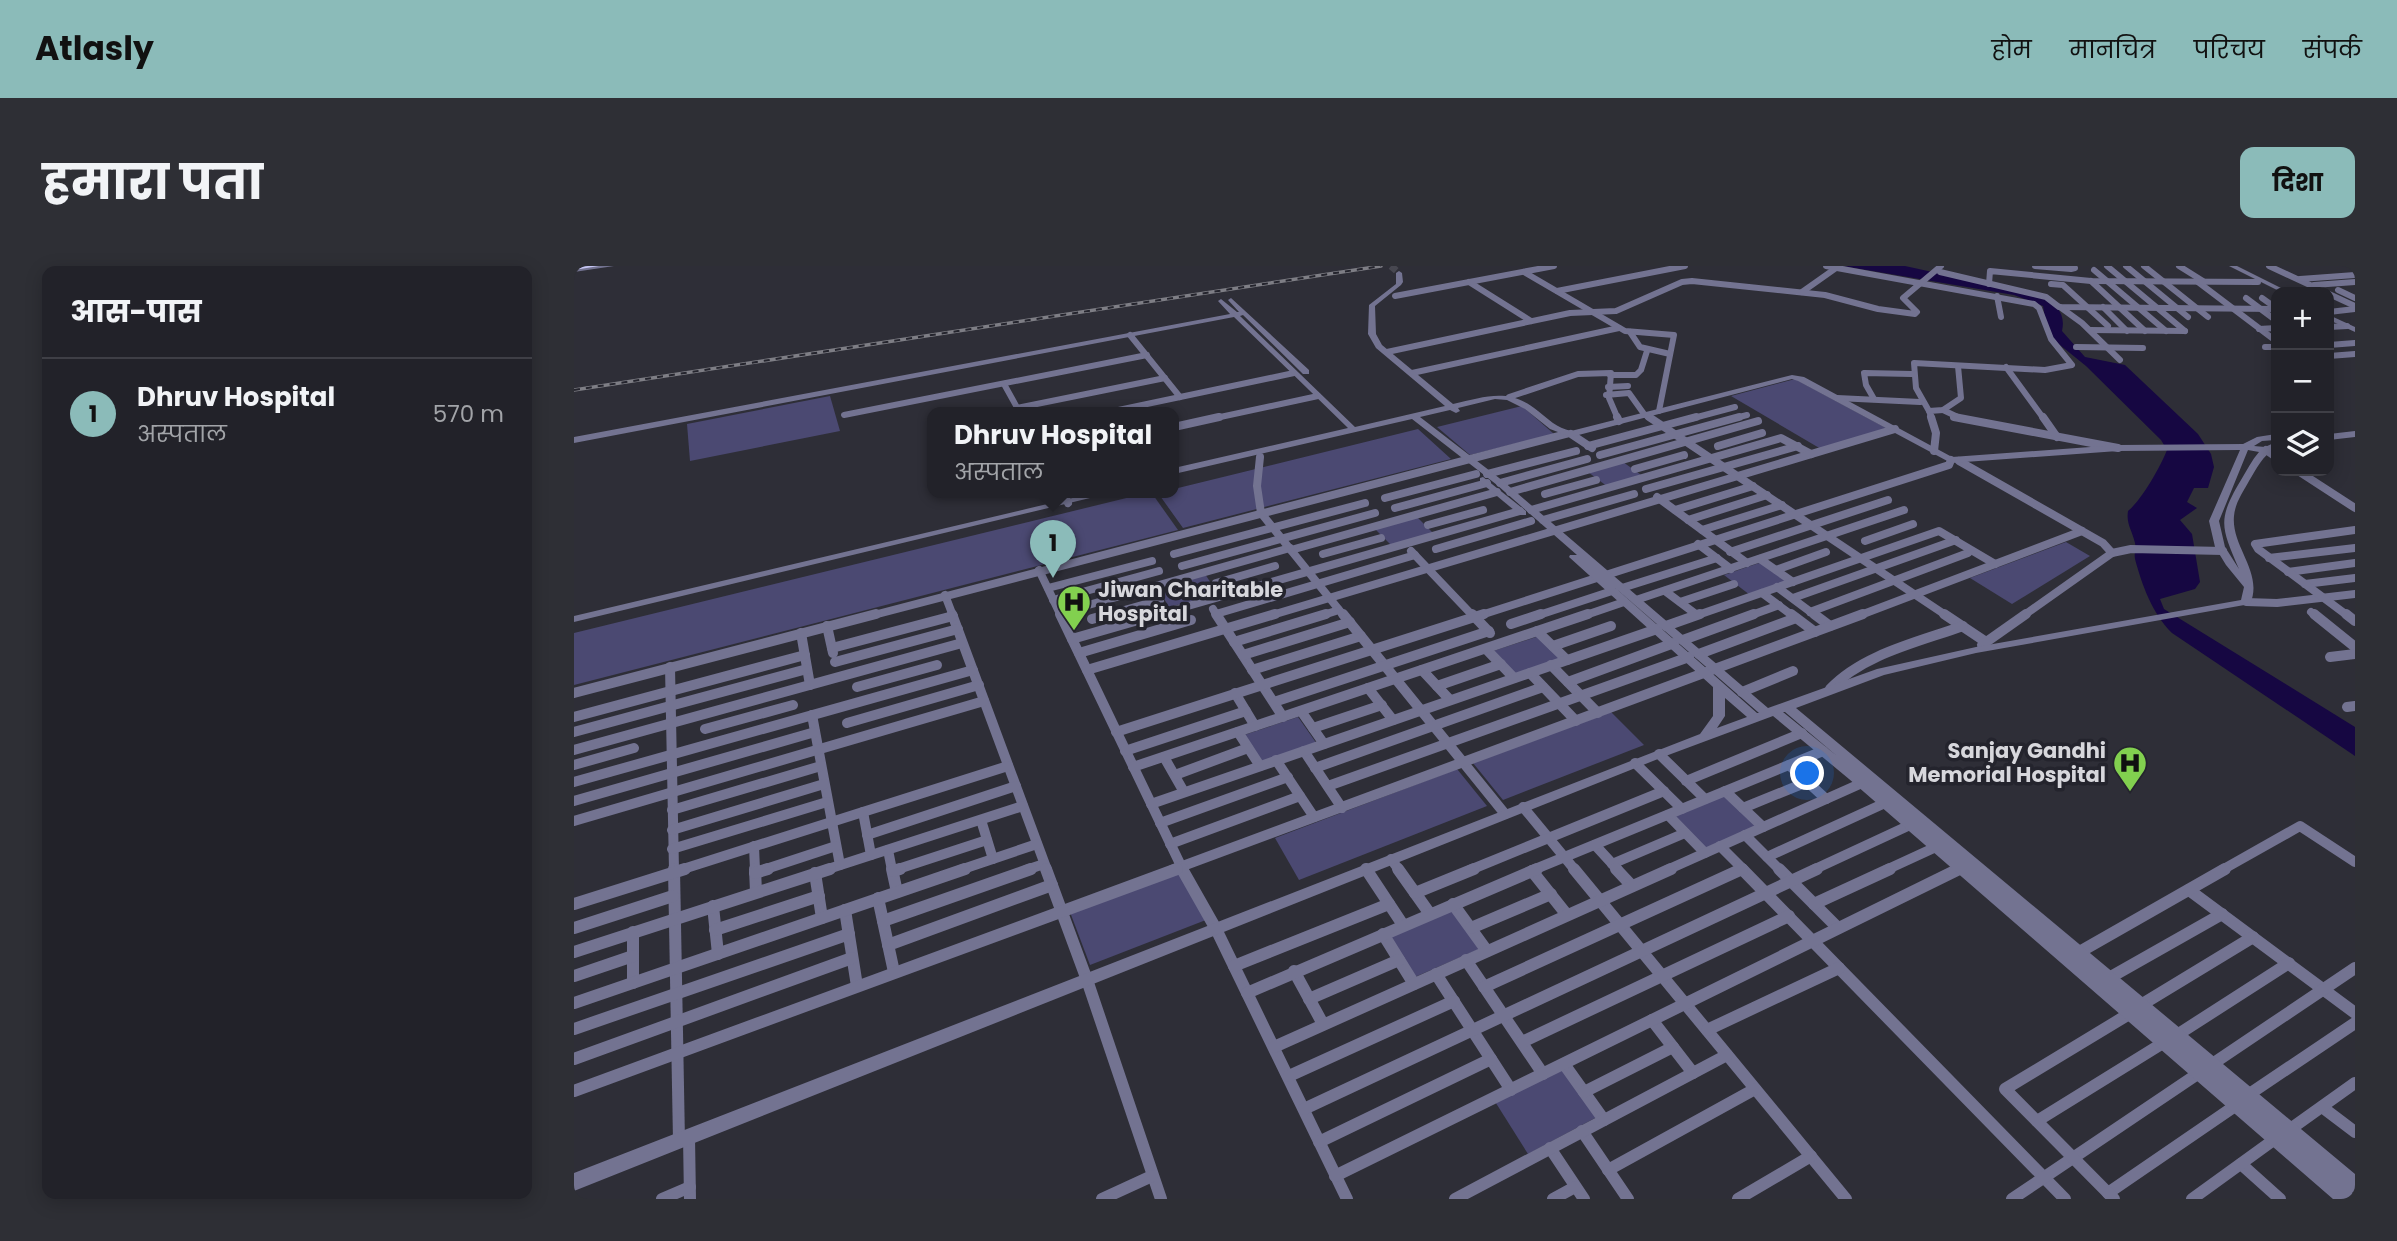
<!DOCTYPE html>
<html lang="hi">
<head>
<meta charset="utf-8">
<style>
	body { margin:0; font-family:Poppins,"Noto Sans Devanagari",sans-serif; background:#2e2f35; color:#f1f3f6 }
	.controls { position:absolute; right:21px; top:21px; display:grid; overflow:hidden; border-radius:14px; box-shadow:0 4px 18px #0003 }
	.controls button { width:63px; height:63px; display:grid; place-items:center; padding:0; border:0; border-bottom:2px solid #3f3f46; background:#222229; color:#f1f3f6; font:35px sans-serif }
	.you { position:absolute; left:1234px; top:508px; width:24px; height:24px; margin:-18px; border:5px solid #fff; border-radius:50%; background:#1a73e8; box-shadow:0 0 0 10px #1a73e833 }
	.badge { display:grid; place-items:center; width:46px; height:46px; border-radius:50%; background:#8bbbb9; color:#111; font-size:23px; font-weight:700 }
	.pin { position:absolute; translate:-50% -58px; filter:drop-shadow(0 2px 4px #0008) }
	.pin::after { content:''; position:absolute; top:37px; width:24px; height:21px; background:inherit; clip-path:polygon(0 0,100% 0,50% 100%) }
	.popup { position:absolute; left:353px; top:141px; width:252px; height:91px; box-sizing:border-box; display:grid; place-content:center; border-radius:14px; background:#222229; filter:drop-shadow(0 2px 5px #0005); font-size:23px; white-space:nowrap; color:#a2a4a8 }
	.popup b { font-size:26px; color:#f1f3f6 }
	.popup::after { content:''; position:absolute; left:50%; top:100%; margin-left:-14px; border:14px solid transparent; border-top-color:#222229 }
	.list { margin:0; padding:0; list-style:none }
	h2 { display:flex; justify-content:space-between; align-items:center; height:91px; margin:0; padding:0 28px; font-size:30px }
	h2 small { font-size:23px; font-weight:400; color:#a2a4a8 }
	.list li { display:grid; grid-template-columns:46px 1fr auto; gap:21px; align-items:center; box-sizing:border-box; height:112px; padding:0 28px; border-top:2px solid #3f3f46 }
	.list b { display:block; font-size:26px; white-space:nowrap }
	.list p { margin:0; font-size:23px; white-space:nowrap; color:#a2a4a8 }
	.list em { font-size:23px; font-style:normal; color:#a2a4a8 }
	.icon { flex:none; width:38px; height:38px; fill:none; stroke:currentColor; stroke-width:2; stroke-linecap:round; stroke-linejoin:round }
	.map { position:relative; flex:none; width:1781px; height:933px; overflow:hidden; border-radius:14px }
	header { display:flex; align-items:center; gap:42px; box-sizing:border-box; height:98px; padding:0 35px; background:#8bbbb9; color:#111 }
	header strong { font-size:33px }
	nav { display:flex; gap:38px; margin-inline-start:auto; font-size:24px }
	.intro { display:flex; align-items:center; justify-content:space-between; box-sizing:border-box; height:168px; padding:0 42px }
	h1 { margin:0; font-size:49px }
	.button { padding:18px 32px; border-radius:14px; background:#8bbbb9; color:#111; font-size:24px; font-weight:700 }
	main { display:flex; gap:42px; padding:0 42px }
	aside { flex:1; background:#222229; border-radius:14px; box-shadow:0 4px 18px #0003 }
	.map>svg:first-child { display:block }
	.green { fill:#4b4972 }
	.water { fill:#160742 }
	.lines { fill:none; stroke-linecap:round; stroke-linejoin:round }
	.tertiary-tunnel { stroke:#474750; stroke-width:7; stroke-dasharray:7 3.5; stroke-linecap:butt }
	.minor-far3 { stroke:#737391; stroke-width:6 }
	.minor-far2 { stroke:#737391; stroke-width:8 }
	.minor-far1 { stroke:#737391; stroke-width:10 }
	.minor { stroke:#737391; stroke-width:12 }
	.tertiary { fill:#737391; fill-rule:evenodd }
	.trunk { fill:#c6c6f3; fill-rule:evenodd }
	.rail-casing { stroke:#7e7e85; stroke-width:3.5 }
	.rail { stroke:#24242d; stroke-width:2; stroke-dasharray:6; stroke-linecap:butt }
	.labels { text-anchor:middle; stroke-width:7; stroke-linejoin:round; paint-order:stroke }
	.poi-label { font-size:21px; font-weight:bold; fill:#d7d7dc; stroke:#24242d; text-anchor:start }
</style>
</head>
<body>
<header>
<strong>Atlasly</strong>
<nav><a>होम</a><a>मानचित्र</a><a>परिचय</a><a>संपर्क</a></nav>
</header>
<div class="intro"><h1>हमारा पता</h1><a class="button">दिशा</a></div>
<main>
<aside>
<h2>आस-पास<small></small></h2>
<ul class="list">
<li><span class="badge">1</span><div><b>Dhruv Hospital</b><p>अस्पताल</p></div><em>570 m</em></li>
</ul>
</aside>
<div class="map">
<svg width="1781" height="933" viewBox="0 0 1781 933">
	<rect width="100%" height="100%" fill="#2e2e37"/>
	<g class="green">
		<path d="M1221,113L1314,163L1247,183L1157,130Z"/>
		<path d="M256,130L266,165L116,195L113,158Z"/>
		<path d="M948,140L980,168L896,189L863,161Z"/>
		<path d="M844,163L877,193L609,262L584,227L600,226V223Z"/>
		<path d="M1049,196L1070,211L1034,221L1014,206Z"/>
		<path d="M577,226L604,264L0,419V367Z"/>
		<path d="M842,250L859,267L817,279L800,262Z"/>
		<path d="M1492,276L1516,290L1438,338L1396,312Z"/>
		<path d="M1188,296L1215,315L1176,329L1150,309Z"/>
		<path d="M631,308L644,328L595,341L583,321Z"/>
		<path d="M965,370L988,393L941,409L919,385Z"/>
		<path d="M1037,446L1070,479L929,534L899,497Z"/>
		<path d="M724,451L743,478L687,497L670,469Z"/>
		<path d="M883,503L913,540L725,614L701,572Z"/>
		<path d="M1149,528L1182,560L1130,583L1098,550Z"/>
		<path d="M613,603L637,652L516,699L496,646Z"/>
		<path d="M878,644L905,683L841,711L815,670Z"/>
		<path d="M988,800L1023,851L954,888L920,834Z"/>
	</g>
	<path class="water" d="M1269,0H1331L1468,30C1482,40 1492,46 1488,65L1511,91L1551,99L1624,168L1637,188L1640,201L1634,222H1620L1613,236L1623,242L1606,254L1618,268L1626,316L1621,323L1586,333L1590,343L1781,461V490L1598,367C1578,347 1568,319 1561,293C1560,287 1562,282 1561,277C1558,264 1552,258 1554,245C1567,235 1587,200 1593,184L1587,174L1512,100L1481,75L1473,64L1469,40L1440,29Z"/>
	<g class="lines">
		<path class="tertiary-tunnel" d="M817,0L825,7"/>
		<g class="minor-far3">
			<path d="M1252,0L1460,38L1465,42L1477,73L1498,99L1471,104L1340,97L1342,122L1355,145"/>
			<path d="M1461,0L1497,3L1501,2L1500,0"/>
			<path d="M1533,0L1611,65"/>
			<path d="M1552,0L1614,51"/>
			<path d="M1570,0L1634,51"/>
			<path d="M1605,0L1629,15"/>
			<path d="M1695,0L1751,26"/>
			<path d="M1520,4L1592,65"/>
			<path d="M950,6L1051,65L1100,69L1085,145"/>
			<path d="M1366,6L1472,31L1485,41L1702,43"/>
			<path d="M1726,13L1781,9"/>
			<path d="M1517,15L1571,65"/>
			<path d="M895,16L957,55"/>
			<path d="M1624,16L1702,75"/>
			<path d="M1415,18L1416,5L1517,15L1684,16"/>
			<path d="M1477,18L1489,19L1534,60"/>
			<path d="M1740,19L1781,16"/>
			<path d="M1764,24L1781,32"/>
			<path d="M983,25L1111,0"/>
			<path d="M1228,26L1262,2"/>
			<path d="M1755,28L1781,40"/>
			<path d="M821,30L980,0"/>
			<path d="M1423,30L1427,51"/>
			<path d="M1672,32L1700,53"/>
			<path d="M1688,32L1702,42"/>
			<path d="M1486,41L1508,57L1546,94"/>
			<path d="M1529,41L1553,65"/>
			<path d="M1755,46L1781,43"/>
			<path d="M1755,61L1773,60"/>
			<path d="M1685,63L1702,62"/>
			<path d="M1516,64L1611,65"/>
			<path d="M1056,66L1066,81L1096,88"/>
			<path d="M556,69L606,131"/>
			<path d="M1755,79L1781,77"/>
			<path d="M1502,81L1569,82"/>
			<path d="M1691,81H1702"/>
			<path d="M813,86L996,47L1042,45L1108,16L1118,15L1251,29L1304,43L1341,48L1343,46L1329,32L1367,0"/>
			<path d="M1755,90L1781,88"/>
			<path d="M1432,101L1470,153"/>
			<path d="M838,107L1045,62"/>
			<path d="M1036,109H1062L1067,104L1073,85"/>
			<path d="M430,118L445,145"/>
			<path d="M1034,121L1054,120"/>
			<path d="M1032,129L1055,127L1070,148L1077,153"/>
			<path d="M935,131L1004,108L1037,107L1035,132L1044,153"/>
			<path d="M1263,132L1346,136"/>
			<path d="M1300,133L1292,119L1290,107L1338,108"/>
			<path d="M443,142L591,112"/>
			<path d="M1369,144L1388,153"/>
			<path d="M535,146L720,107"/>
			<path d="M270,149L573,89"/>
			<path d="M637,153L744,130"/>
			<path d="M1116,153L1161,141"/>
			<path d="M1158,153L1173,149"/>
			<path d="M1358,153L1355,145L1369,144L1387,132L1384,100"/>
		</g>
		<g class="minor-far2">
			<path d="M1043,151L1045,155"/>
			<path d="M1075,151L1373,350"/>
			<path d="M1357,151L1362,167L1360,185"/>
			<path d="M1380,151L1544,182"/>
			<path d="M1469,151L1483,171"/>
			<path d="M600,161L645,151"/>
			<path d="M997,168L1018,182"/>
			<path d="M1014,180L1122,151"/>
			<path d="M1144,180L1188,167"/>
			<path d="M1692,184L1702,191"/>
			<path d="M1026,189L1165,151"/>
			<path d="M686,191L683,220L687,247L770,350"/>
			<path d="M1385,195L1529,277L1538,287L1449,350"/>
			<path d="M1061,203L1110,189"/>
			<path d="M1724,205L1781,242"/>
			<path d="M913,208L1002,185"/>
			<path d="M926,217L1013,193"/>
			<path d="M1072,223L1224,180"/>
			<path d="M489,226L494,237"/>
			<path d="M936,226L1184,155"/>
			<path d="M971,228L1022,214"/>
			<path d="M1083,231L1173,297"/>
			<path d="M811,232L902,208"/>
			<path d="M821,242L913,217"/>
			<path d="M957,244L1207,172L1237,188"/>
			<path d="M1101,244L1179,220"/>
			<path d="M969,254L1060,228"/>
			<path d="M1114,254L1193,229"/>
			<path d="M854,259L909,244"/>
			<path d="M1128,264L1208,239"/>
			<path d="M1291,275L1339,258"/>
			<path d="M1124,278L1157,303"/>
			<path d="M862,283L957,255"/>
			<path d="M717,284L923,226"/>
			<path d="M837,285L899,350"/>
			<path d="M1156,286L1314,234"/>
			<path d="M1538,287L1557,283L1649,285"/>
			<path d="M600,288L791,237"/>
			<path d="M749,288L807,272"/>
			<path d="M1695,292L1781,282"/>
			<path d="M1186,293L1219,316"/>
			<path d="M608,300L801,247"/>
			<path d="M465,304L487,350"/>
			<path d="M1202,304L1252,286"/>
			<path d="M1714,306L1781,297"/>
			<path d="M642,317L701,300"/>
			<path d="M1731,318L1781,312"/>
			<path d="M1203,321L1242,350"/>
			<path d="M474,322L578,295"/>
			<path d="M1048,322L1143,292"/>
			<path d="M1091,325L1123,349"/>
			<path d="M1188,327L1219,350"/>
			<path d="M371,329L379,350"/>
			<path d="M1219,332L1382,274"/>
			<path d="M479,334L585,305"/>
			<path d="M1062,334L1330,244"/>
			<path d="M1106,336L1160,318"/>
			<path d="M1672,336L1703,337L1781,328"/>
			<path d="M639,343L643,350"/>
			<path d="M1236,346L1394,287"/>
			<path d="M1737,346L1742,350"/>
			<path d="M486,347L716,282"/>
			<path d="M642,348L841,289"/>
			<path d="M296,350L992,168"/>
			<path d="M529,350L586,334"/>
			<path d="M579,350L946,245"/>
			<path d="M695,350L1321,163"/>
			<path d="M746,350L765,344"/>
			<path d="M904,350L1375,199L1377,194"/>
			<path d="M962,350L1038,325"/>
			<path d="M1009,350L1050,336"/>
			<path d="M1121,350L1365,265L1421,298"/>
			<path d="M1175,350L1205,339"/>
			<path d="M1284,350L1508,265"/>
			<path d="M1774,350L1684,283L1681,278L1781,264"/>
		</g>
		<g class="minor-far1">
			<path d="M378,348L473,604"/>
			<path d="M486,348L609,604"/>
			<path d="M642,348L709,451"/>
			<path d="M769,348L931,548"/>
			<path d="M898,348L916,367"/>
			<path d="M1217,348L1241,366"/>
			<path d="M1240,348L1256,360"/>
			<path d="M1370,348L1412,376"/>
			<path d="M1740,348L1781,381"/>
			<path d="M1772,348L1781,355"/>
			<path d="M518,353L536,348"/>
			<path d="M937,358L967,348"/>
			<path d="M253,360L259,387"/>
			<path d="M1092,360L1126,348"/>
			<path d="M963,365L993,394"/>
			<path d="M227,367L236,419"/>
			<path d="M498,373L585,348"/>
			<path d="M1109,374L1180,348"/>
			<path d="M660,376L752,348"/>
			<path d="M1408,379L1452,348"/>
			<path d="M979,380L1037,360"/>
			<path d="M258,382L379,350"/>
			<path d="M912,383L940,412"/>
			<path d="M505,387L617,354"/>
			<path d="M1125,388L1222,352"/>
			<path d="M669,389L776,356"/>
			<path d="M1756,391L1781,388"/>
			<path d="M261,396L384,363"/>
			<path d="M977,399L1024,447"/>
			<path d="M96,401L100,604"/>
			<path d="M513,404L701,348"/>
			<path d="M678,404L787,370"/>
			<path d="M848,404L876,434"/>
			<path d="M956,407L1002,455"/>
			<path d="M994,416L1100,377"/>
			<path d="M863,420L927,398"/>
			<path d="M283,421L363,399"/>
			<path d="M794,422L819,454"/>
			<path d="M1256,423C1289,388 1345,376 1389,360"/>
			<path d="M1168,426L1219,405"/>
			<path d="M0,427L302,348"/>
			<path d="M661,427L681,460"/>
			<path d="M700,436L915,365"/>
			<path d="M1773,441L1781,440"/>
			<path d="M727,445L750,478"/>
			<path d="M238,449L266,599"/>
			<path d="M0,451L231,389"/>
			<path d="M273,457L405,419"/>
			<path d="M739,462L808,439"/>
			<path d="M131,463L219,439"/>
			<path d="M0,466L233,403"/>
			<path d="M542,466L910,348"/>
			<path d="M664,466L686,500"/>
			<path d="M0,484L388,377"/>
			<path d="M551,485L672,445"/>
			<path d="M730,485L768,542"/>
			<path d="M1085,488L1131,533"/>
			<path d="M590,491L610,526"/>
			<path d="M702,494L740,551"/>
			<path d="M1061,497L1108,543"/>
			<path d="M0,499L60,482"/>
			<path d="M1215,499L1252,533"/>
			<path d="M559,501L1014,348"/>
			<path d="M741,502L969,421"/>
			<path d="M601,509L674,482"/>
			<path d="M1112,515L1228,467"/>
			<path d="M0,516L399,404"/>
			<path d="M754,520L1115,391"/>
			<path d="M1151,525L1189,561"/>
			<path d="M0,535L241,466"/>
			<path d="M577,538L1083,363"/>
			<path d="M949,541L1001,604"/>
			<path d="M1169,542L1233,516"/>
			<path d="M98,544L247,500"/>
			<path d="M289,546L297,589"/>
			<path d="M1094,549L1131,587"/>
			<path d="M407,554L419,593"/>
			<path d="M0,555L410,435"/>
			<path d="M586,557L714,511"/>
			<path d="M98,564L250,518"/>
			<path d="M293,569L442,520"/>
			<path d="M1171,569L1206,604"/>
			<path d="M596,578L726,530"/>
			<path d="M1021,579L1044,604"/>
			<path d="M180,580L181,604"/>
			<path d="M1146,580L1170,604"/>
			<path d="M98,583L253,536"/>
			<path d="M314,584L318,604"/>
			<path d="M1193,591L1311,537"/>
			<path d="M817,593L825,604"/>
			<path d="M1038,598L1111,567"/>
			<path d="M106,604L434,500"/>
			<path d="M189,604L262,580"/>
			<path d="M251,604L449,540"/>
			<path d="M321,604L413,574"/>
			<path d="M386,604L463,578"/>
			<path d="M452,604L470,598"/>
			<path d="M598,604L1289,348"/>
			<path d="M896,604L1090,525"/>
			<path d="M959,604L1249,485"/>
			<path d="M1093,604L1288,517"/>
			<path d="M1165,604L1168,603"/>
			<path d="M1239,604L1336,559"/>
			<path d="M1312,604L1362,581"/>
			<path d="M1381,604L1386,602"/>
			<path d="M1648,604L1726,560L1781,596"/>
		</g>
		<g class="minor">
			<path d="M100,603L105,875"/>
			<path d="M181,603L182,626"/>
			<path d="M318,603L323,626"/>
			<path d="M472,603L513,714L587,933"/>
			<path d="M608,603L642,663L773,933"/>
			<path d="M792,603L829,659"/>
			<path d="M824,603L856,648"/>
			<path d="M1000,603L1272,933"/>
			<path d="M1042,603L1058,620"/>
			<path d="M1168,603L1491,933"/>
			<path d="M1205,603L1264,662"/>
			<path d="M319,605L326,603"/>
			<path d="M958,605L993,649"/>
			<path d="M181,607L194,603"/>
			<path d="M241,607L248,652"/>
			<path d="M1615,624L1781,747"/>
			<path d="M841,627L900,603"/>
			<path d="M304,632L320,706"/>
			<path d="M0,638L111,603"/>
			<path d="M879,638L913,685"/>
			<path d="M1240,638L1316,603"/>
			<path d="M139,640L144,688"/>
			<path d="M271,644L283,720"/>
			<path d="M309,655L457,603"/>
			<path d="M0,662L99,630"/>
			<path d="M897,662L977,628"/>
			<path d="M141,664L245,630"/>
			<path d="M59,666V717"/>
			<path d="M809,668L840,718"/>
			<path d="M314,679L478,619"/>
			<path d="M0,686L256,603"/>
			<path d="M1502,688L1651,603"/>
			<path d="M892,694L969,808"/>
			<path d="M660,700L815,638"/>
			<path d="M720,705L749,758"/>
			<path d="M862,708L937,824"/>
			<path d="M0,710L59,690"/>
			<path d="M1535,712L1648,648"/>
			<path d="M910,721L1168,603"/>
			<path d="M673,727L963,603"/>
			<path d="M735,733L825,694"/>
			<path d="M0,737L391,603"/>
			<path d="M1567,739L1679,671"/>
			<path d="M1078,754L1119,807"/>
			<path d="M0,763L275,668"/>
			<path d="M1133,764L1265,702"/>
			<path d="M1603,769L1715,697"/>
			<path d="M948,776L1215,650"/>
			<path d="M700,781L1097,603"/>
			<path d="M0,793L278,692"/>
			<path d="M990,798L1030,854"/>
			<path d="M715,810L880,735"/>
			<path d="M0,825L603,603"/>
			<path d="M1010,826L1099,781"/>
			<path d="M1674,829L1781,757"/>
			<path d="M1748,841L1781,866"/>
			<path d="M730,843L1243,603"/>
			<path d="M1463,855L1589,777"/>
			<path d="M1715,864L1781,817"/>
			<path d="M1008,865L1054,933"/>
			<path d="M115,871L116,933"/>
			<path d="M745,876L917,793"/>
			<path d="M976,882L1010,933"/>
			<path d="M1667,898L1706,933"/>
			<path d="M1034,904L1181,823"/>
			<path d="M761,910L1385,603"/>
			<path d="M1534,927L1661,840"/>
			<path d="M88,933L116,921"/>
			<path d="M528,933L578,910"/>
			<path d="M881,933L1153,789"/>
			<path d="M979,933L1001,921"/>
			<path d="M1164,933L1237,890"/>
			<path d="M1438,933L1781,702"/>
			<path d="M1540,933L1431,823L1555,748"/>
			<path d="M1618,933L1701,873"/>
		</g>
		<g class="tertiary">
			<path d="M19,0H40L0,6V2Z"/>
			<path d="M1655,0H1663L1715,26H1707Z"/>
			<path d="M825,5L828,7L829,16L827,19L801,40L802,68L808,79L879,138C912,131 935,121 964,145C974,153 983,162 997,165L1218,109L1230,111L1378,191L1544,179L1669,178L1683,171L1702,168V174L1688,175L1680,180L1691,181L1702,176V182C1688,190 1683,202 1675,215C1669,226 1661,237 1660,250C1657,281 1690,307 1676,338L1402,387L1310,409L1222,442L1781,908V928L1778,926L1781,933H1759L1275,513L1199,450L1089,491L0,925V907L1126,468L1139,450V421L995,291L996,289H1003L923,219L838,153L600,208V202L774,162L660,51L0,177V171L656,48L644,35L647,33L663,46H665L654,34L657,32L735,104V108H729L669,49L666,50L781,161L871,140L802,82L794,68L795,39L822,18V7ZM1218,113L1224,115L1377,197L1544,185L1666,184L1635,255L1641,281L1652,299L1670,321L1667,334L1402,381L1303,403L1194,442L929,215L846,151L876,144L882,147L886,145L884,142L921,133L933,134L951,143L976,163L997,171ZM1674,184L1685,186C1678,194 1673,204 1667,214C1643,254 1647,261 1665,303L1651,281L1645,255ZM1038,319L1185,447H1183ZM1151,432L1173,451L1143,462L1151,450ZM1209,446H1211L1263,490Z"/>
			<path d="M1755,49L1781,61V66L1755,54Z"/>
			<path d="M1781,165V171L1755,174V168Z"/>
			<path d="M909,211L952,245V249H946L906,216V212Z"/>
			<path d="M524,226H541L0,356V350Z"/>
		</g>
		<path class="trunk" d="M0,0H25L0,4Z"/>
		<g class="rail-casing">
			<path id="rail" d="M0,124L807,0"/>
		</g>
		<use href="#rail" class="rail"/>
	</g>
	<defs>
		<g id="hospital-pin" transform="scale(1.75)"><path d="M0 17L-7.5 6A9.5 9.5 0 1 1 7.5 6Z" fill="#82d04f" stroke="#24242d"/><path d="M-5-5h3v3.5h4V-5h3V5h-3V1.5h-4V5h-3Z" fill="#111"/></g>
	</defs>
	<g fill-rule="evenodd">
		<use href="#hospital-pin" x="500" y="336"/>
		<use href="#hospital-pin" x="1556" y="497"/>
	</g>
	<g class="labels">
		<g class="poi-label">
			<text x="524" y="331">Jiwan Charitable<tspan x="524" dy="24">Hospital</tspan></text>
			<text x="1532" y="492" text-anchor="end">Sanjay Gandhi<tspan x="1532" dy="24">Memorial Hospital</tspan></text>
		</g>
	</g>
</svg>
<div class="controls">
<button>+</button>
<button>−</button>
<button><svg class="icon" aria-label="layers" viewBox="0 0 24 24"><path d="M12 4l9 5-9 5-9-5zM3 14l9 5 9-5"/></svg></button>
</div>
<div class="you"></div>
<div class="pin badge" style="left:479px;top:312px">1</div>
<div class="popup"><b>Dhruv Hospital</b>अस्पताल</div>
</div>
</main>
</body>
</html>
